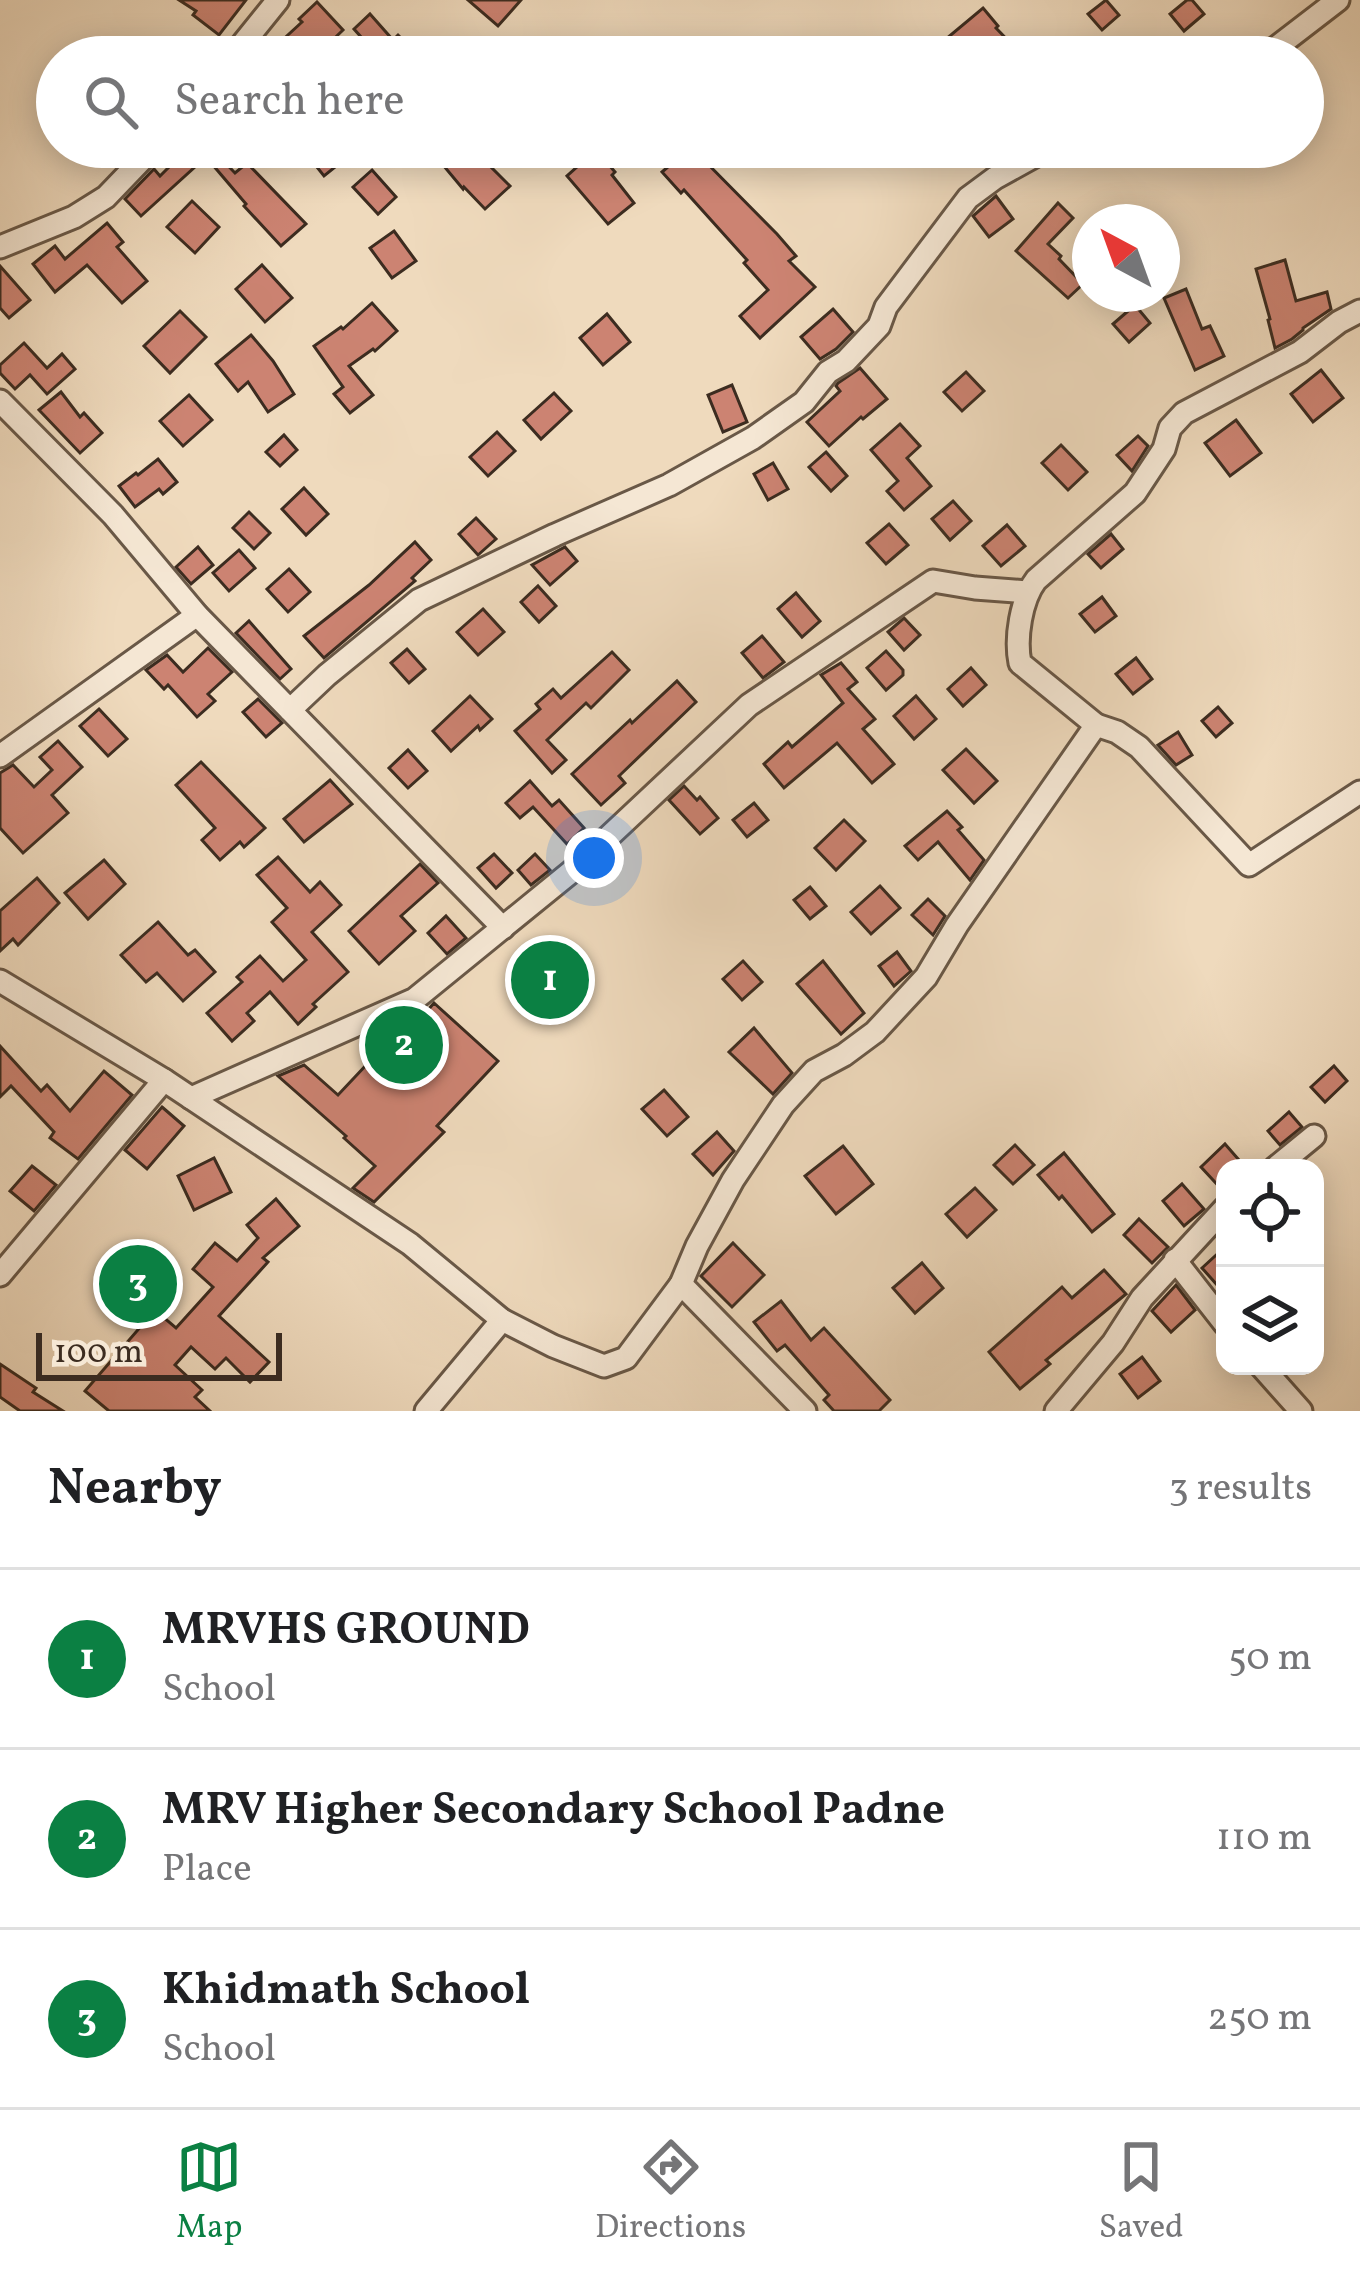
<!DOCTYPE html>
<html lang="en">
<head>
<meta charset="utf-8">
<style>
	body { margin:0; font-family:Vollkorn,serif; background:#f2f2f2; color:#202124 }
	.controls { position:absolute; right:36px; bottom:36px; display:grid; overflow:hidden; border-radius:24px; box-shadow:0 6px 30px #0003 }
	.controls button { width:108px; height:108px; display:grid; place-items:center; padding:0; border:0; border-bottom:3px solid #e0e0e0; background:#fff; color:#202124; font:60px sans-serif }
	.compass { position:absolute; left:1072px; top:204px; width:108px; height:108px; border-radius:50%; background:#fff; box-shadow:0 6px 30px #0003; rotate:319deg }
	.scale { position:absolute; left:36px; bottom:30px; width:246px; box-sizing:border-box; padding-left:12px; border:6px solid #3c2c20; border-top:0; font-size:33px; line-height:42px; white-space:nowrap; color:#3c2c20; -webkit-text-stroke:9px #f5e7d4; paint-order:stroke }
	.you { position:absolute; left:594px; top:858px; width:42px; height:42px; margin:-30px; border:9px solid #fff; border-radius:50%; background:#1a73e8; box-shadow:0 0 0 18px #1a73e833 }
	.badge { display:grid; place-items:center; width:78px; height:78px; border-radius:50%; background:#0b8043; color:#fff; font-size:39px; font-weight:700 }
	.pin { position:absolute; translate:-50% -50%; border:6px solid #fff; box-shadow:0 3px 12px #0006 }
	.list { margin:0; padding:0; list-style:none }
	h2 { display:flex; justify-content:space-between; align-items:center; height:156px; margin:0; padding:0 48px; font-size:51px }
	h2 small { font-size:39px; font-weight:400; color:#757577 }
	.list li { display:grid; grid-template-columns:78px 1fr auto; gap:36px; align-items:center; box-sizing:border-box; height:180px; padding:0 48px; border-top:3px solid #e0e0e0 }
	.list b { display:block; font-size:45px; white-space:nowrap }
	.list p { margin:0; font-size:39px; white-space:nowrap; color:#757577 }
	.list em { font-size:39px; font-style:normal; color:#757577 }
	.icon { flex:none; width:66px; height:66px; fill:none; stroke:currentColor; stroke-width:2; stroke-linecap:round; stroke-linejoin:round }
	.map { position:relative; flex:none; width:1360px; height:1411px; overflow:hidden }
	.search { position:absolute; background:#fff; box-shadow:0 6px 30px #0003; left:36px; right:36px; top:36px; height:132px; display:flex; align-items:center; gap:30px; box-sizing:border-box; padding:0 42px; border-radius:66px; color:#757577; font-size:45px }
	.sheet { height:696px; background:#fff }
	nav { display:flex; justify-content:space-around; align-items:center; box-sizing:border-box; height:168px; border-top:3px solid #e0e0e0; background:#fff; font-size:33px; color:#757577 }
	nav a { display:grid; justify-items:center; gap:6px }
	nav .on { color:#0b8043 }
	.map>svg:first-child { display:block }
	.building { fill:#cc8372; stroke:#3c2c20; stroke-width:3 }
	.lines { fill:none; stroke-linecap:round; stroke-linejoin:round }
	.minor-casing { stroke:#695847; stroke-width:27 }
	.minor { stroke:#f5e7d4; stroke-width:21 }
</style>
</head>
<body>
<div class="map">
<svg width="1360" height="1411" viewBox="0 0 1360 1411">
	<rect width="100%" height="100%" fill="#efdabd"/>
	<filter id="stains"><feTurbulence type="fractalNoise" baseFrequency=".00167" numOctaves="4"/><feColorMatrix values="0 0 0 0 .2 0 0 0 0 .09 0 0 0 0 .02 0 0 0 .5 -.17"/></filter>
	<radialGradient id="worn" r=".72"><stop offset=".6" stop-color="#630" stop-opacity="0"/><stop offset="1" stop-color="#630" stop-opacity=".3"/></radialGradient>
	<g class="building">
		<path d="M179,0H246L219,35L193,15L196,11Z"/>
		<path d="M468,0H521L498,26Z"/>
		<path d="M1106,0L1119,15L1102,30L1088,14Z"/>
		<path d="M1187,0H1192L1204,14L1184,31L1170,14Z"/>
		<path d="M317,2L343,30L315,57H264L302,22L299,19Z"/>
		<path d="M983,8L998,26L996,28L1024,57H941L934,49Z"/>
		<path d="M370,14L393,40L398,35L420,57H388L374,43L370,47L354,29Z"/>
		<path d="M189,147H217L213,150L235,173L247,163L306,224L281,246L244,206L246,204L206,157L141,216L125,199L154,169L160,176Z"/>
		<path d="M301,147H360L324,176Z"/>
		<path d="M465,147H484L496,161L490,166L510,186L485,209L464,187L463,189L443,165Z"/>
		<path d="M691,147L777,234L796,256L789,261L815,287L760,338L740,316L768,290L744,263L747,260L684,190L681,193L662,172Z"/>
		<path d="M596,150L615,172L612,175L634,203L608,224L567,176Z"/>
		<path d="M372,170L396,197L378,214L353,187Z"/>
		<path d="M996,196L1013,219L989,237L973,216Z"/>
		<path d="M192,201L219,227L195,253L167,227Z"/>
		<path d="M1058,203L1073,218L1048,244L1061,256L1059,259L1083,284L1068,298L1016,251Z"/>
		<path d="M107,223L123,242L117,247L147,281L122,303L87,265L55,292L33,264L55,246L65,259Z"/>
		<path d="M394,231L416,261L392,278L370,248Z"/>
		<path d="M1285,260L1296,301L1327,292L1331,309L1303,328V330L1292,339L1275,348L1268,320L1270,319L1256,269Z"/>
		<path d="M262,265L292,298L265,322L236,289Z"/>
		<path d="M0,266L30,300L9,318L0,308Z"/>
		<path d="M1186,289L1202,329L1210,326L1224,356L1195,370L1164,298Z"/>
		<path d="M372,303L397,331L375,351L373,349L349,366L373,395L350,413L334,394L343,387L314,346L341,327L343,329Z"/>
		<path d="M1135,305L1150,323L1129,342L1113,324Z"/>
		<path d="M833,309L853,332L836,349L820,359L801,337Z"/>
		<path d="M180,311L206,337L170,373L144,346Z"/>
		<path d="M607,314L630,342L603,365L580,338Z"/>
		<path d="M251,335L273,361L294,394L268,412L248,382L238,391L216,364Z"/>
		<path d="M24,343L47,368L62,354L75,369L47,394L30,375L15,389L0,373V365Z"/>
		<path d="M860,368L887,399L863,419L861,417L829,446L807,422L840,391L836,386L838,383Z"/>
		<path d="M1321,370L1343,398L1313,422L1291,394Z"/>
		<path d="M966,372L984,391L962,411L944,392Z"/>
		<path d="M732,385L747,422L723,432L708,395Z"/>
		<path d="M61,392L80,417L84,413L102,433L80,453L39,410Z"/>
		<path d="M554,393L571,411L541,439L524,420Z"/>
		<path d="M189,395L212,420L183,446L160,421Z"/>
		<path d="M1236,420L1261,453L1230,476L1205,443Z"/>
		<path d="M900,424L920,446L907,458L931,486L904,510L887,491L898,481L871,450Z"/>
		<path d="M497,432L515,451L488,476L470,457Z"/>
		<path d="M284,435L297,450L280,466L266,452Z"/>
		<path d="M1138,436L1148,446L1132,471L1117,455Z"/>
		<path d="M1061,445L1087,472L1068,490L1042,463Z"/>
		<path d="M826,452L847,476L831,491L809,467Z"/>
		<path d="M158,459L177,482L163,494L159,489L135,507L119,486L136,473L138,475Z"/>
		<path d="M773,463L788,489L768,500L754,474Z"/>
		<path d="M304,488L328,514L306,535L282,509Z"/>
		<path d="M953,501L971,521L950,540L932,519Z"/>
		<path d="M249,512L270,533L254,549L233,528Z"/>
		<path d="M476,518L496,539L478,555L459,534Z"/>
		<path d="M889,524L908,545L886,564L867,543Z"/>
		<path d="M1007,525L1025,546L1001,566L983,546Z"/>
		<path d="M1111,534L1123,549L1101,568L1088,554Z"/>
		<path d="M415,542L431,560L412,578L415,581L324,658L304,636L369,585Z"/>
		<path d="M198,547L213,565L191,584L176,567Z"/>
		<path d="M565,547L577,561L550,585L532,565Z"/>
		<path d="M239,550L255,568L229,591L213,573Z"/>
		<path d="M289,569L310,592L288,612L267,589Z"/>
		<path d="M538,586L556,606L539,622L521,602Z"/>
		<path d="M796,593L820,621L802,637L778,609Z"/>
		<path d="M1102,597L1116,616L1095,632L1080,614Z"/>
		<path d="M483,609L504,632L478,655L457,632Z"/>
		<path d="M904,618L920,635L904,650L888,632Z"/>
		<path d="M249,621L291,669L280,679L236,633Z"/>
		<path d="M762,636L784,662L763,678L742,653Z"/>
		<path d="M208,648L232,672L208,694L215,701L197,717L168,685L164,689L146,670L167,655L183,672Z"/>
		<path d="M407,649L425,669L409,683L391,663Z"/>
		<path d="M886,651L903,670V675L886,690L867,668Z"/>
		<path d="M612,652L629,670L591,708L586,703L547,740L566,760L552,773L515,731L540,709L536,704L553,689L561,698Z"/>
		<path d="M1136,658L1152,679L1133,694L1116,674Z"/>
		<path d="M841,663L857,682L848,689L875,719L863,729L894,764L872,783L837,743L784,788L764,764L788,742L792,747L843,703L821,675Z"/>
		<path d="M971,668L986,685L963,706L948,689Z"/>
		<path d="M677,681L696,702L619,776L625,783L601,805L572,774L630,720L632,723Z"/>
		<path d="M470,696L492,719L480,730L478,726L451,751L433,731Z"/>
		<path d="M916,696L936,719L914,739L894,716Z"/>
		<path d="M258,699L282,723L266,737L243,712Z"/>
		<path d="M1218,707L1232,723L1216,737L1202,721Z"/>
		<path d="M99,709L127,739L108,756L80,726Z"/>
		<path d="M1178,732L1192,755L1176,765L1158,745Z"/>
		<path d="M58,741L82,767L52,795L68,813L23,853L0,828V773L13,765L34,787L52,770L40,757Z"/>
		<path d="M966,749L997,781L974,803L943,770Z"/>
		<path d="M408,750L427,771L408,788L389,768Z"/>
		<path d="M201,762L265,828L244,847L240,842L220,860L202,840L215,828L176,785Z"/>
		<path d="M330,780L352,804L304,842L284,819Z"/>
		<path d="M530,781L552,806L559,800L584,828L567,844L533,807L520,818L506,803Z"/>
		<path d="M684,786L697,800L700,797L718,818L700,834L669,800Z"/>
		<path d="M754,803L768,820L747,837L733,820Z"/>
		<path d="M947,811L962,827L958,830L984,860L970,880L938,842L918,860L905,846Z"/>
		<path d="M844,820L865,841L836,870L815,848Z"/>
		<path d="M494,854L512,873L496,888L478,868Z"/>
		<path d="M535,854L550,870L531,885L518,870Z"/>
		<path d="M278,857L310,892L320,882L341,905L312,932L348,972L313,1004L316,1007L298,1024L270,992L247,1013L254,1021L232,1041L207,1013L242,982L237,977L260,956L283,981L306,960L272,922L287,908L257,875Z"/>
		<path d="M104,860L125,884L88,919L65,893Z"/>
		<path d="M420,864L438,883L401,916L415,931L379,964L349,931Z"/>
		<path d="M37,878L59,903L18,945L13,939L0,951V911Z"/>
		<path d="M880,886L900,908L871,934L851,912Z"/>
		<path d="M810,887L826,906L810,919L794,900Z"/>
		<path d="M928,899L945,916L933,935L912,915Z"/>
		<path d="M446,916L466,938L447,954L428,933Z"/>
		<path d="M158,922L188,955L195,950L215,972L183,1001L157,973L146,982L121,955Z"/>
		<path d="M897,952L911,971L894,986L879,966Z"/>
		<path d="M743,961L762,982L742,1000L723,979Z"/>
		<path d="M823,961L864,1013L841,1034L797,984Z"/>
		<path d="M434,1003L498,1061L437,1126L444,1132L374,1202L353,1188L375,1166L344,1138L346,1136L278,1076L304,1065L338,1095L402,1027L408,1033Z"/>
		<path d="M754,1028L792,1073L773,1094L729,1052Z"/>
		<path d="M0,1046L41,1091L47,1085L70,1111L104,1071L132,1095L78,1159L50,1138L54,1132L11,1086L0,1097Z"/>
		<path d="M1334,1066L1347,1081L1325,1102L1311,1087Z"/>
		<path d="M664,1090L688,1117L667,1136L642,1109Z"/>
		<path d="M162,1107L184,1126L147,1169L125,1150Z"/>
		<path d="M1289,1112L1302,1127L1280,1145L1268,1131Z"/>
		<path d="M717,1132L734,1151L713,1175L693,1154Z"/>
		<path d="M1225,1144L1246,1168H1225V1193L1201,1167Z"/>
		<path d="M1015,1145L1034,1165L1013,1184L994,1165Z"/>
		<path d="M843,1146L873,1184L836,1214L805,1176Z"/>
		<path d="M1064,1153L1114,1214L1092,1232L1062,1196L1059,1199L1038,1175Z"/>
		<path d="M214,1158L231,1192L194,1210L178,1176Z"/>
		<path d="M32,1166L56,1185L34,1211L10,1191Z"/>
		<path d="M1182,1184L1204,1209L1184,1226L1163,1201Z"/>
		<path d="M975,1188L996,1210L967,1237L946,1214Z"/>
		<path d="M276,1199L299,1226L263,1258L268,1262L219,1316L269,1362L250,1382L226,1358L215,1369L191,1347L175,1365L202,1390L195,1397L210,1411H109L85,1391L155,1310L176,1328L213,1287L193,1269L215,1243L237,1261L258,1238L247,1225Z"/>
		<path d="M1139,1219L1168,1247L1152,1263L1124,1235Z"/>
		<path d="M733,1243L764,1275L732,1307L701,1276Z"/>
		<path d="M1225,1247V1279L1218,1286L1202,1268Z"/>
		<path d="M922,1263L943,1288L915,1313L893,1288Z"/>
		<path d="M1104,1270L1126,1294L1046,1360L1050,1364L1020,1389L989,1352L1062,1287L1072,1298Z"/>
		<path d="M1176,1285L1195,1310L1171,1332L1152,1311Z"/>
		<path d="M781,1301L811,1340L824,1328L890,1400L879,1411H834L824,1400L829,1395L785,1345L777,1351L754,1322Z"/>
		<path d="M1142,1357L1160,1381L1138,1398L1120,1374Z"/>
		<path d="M0,1364L36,1388L33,1392L63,1411H20L0,1397Z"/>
	</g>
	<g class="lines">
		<g class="minor-casing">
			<g id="minor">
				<path d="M232,57L278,0"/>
				<path d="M1264,57L1338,0"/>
				<path d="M0,247L74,217L106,197L154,147"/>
				<path d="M0,401L113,515L197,615L503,928"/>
				<path d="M290,710L327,675L419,600L555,535L669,485L753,438L804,402L828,372L846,361L879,326L886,307L968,198L995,178L1051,147"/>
				<path d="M1096,725L1117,732L1139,747L1249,865L1360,792"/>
				<path d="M0,756L197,615"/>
				<path d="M0,981L164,1080L410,1244L502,1320L553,1346L604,1366L626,1358L681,1284L697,1246L733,1180L783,1105L814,1071L844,1055L875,1032L926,977L957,925L1096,725L1020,663C1015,638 1021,600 1036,580L1135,493L1164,449L1170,428L1184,413L1300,352L1339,322L1360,311"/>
				<path d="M191,1098L415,999L571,872L749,705L933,581L975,588L1027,592"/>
				<path d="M1275,1168L1314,1136"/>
				<path d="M1175,1260L1225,1324"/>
				<path d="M0,1275L164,1080"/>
				<path d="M681,1284L805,1411"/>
				<path d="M1261,1366L1301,1411"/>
				<path d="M426,1411L502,1320"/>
				<path d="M1056,1411L1113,1343L1142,1298L1225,1208"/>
			</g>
		</g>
		<use href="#minor" class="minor"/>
	</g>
	<rect width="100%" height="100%" filter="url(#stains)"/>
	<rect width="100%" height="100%" fill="url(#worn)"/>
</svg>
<div class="controls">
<button><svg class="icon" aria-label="locate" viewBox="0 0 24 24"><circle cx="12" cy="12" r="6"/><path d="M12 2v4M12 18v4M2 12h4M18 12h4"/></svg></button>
<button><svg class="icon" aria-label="layers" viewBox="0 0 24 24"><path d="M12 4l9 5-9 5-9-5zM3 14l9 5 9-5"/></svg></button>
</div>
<svg class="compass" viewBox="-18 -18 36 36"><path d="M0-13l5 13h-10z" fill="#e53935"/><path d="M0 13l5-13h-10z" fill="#757577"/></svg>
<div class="scale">100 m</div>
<div class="you"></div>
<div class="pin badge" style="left:550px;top:980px">1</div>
<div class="pin badge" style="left:404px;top:1045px">2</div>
<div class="pin badge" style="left:138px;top:1284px">3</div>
<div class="search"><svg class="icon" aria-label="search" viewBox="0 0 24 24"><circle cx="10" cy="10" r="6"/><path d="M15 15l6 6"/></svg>Search here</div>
</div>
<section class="sheet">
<h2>Nearby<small>3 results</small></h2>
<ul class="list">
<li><span class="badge">1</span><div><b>MRVHS GROUND</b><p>School</p></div><em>50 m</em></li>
<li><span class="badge">2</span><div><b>MRV Higher Secondary School Padne</b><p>Place</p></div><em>110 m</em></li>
<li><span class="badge">3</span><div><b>Khidmath School</b><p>School</p></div><em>250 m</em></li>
</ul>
</section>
<nav>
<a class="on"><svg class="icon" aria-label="map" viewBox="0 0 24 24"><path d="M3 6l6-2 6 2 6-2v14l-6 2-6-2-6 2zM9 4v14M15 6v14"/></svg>Map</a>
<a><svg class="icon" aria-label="directions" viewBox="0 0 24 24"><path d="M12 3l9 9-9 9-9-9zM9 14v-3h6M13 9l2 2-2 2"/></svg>Directions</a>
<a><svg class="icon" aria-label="saved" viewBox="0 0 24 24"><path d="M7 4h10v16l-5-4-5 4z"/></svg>Saved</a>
</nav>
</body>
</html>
